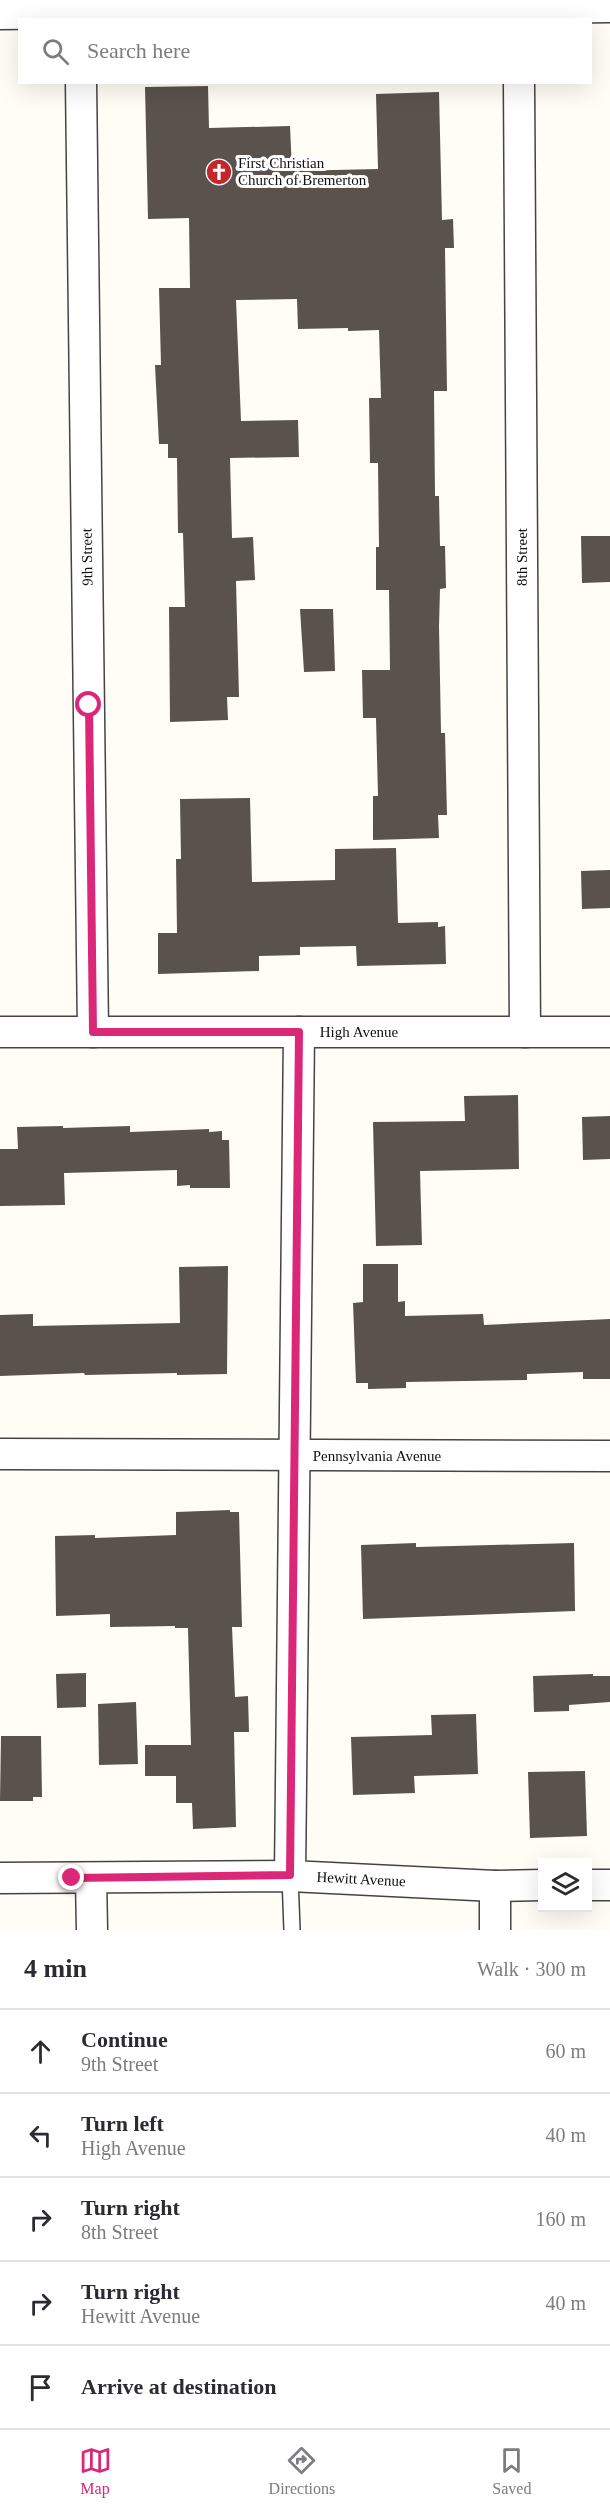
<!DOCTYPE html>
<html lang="en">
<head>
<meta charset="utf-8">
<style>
	body { margin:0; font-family:"Times New Roman",serif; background:#f2f2f3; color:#2b2b33 }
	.controls { position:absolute; right:18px; bottom:18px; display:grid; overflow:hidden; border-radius:0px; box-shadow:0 6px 24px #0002 }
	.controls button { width:54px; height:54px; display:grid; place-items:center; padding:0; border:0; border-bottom:2px solid #e1e1e2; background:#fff; color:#2b2b33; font:30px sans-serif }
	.stop { position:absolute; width:18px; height:18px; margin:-14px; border:4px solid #db2777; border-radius:50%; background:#fff }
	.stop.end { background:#db2777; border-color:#fff; box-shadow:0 2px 6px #0008 }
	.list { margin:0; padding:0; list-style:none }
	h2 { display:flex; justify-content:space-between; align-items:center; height:78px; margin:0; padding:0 24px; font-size:26px }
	h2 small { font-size:20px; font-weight:400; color:#7c7c81 }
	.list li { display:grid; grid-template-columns:39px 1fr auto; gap:18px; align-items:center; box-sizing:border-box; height:84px; padding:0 24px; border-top:2px solid #e1e1e2 }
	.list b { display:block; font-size:22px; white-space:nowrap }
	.list p { margin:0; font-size:20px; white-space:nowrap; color:#7c7c81 }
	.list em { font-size:20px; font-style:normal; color:#7c7c81 }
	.icon { flex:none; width:33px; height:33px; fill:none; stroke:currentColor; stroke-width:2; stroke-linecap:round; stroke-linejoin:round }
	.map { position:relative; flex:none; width:610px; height:1930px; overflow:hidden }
	.search { position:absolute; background:#fff; box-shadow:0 6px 24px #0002; left:18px; right:18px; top:18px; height:66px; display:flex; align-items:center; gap:15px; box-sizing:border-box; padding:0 21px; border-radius:0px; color:#7c7c81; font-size:22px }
	.sheet { height:498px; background:#fff }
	nav { display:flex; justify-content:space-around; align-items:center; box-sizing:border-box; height:84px; border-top:2px solid #e1e1e2; background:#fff; font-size:16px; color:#7c7c81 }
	nav a { display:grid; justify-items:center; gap:3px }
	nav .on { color:#db2777 }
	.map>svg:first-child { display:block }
	.building { fill:#5a524d }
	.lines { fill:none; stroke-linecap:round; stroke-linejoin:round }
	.service-casing { stroke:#444; stroke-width:18 }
	.minor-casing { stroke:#444; stroke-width:33 }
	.service { stroke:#fff; stroke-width:15 }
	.minor { stroke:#fff; stroke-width:30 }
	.route { stroke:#db2777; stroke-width:8 }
	.labels { text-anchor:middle; stroke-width:6; stroke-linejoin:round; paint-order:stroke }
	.poi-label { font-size:15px; fill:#111; stroke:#fff; text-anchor:start }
	.street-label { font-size:15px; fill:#111; stroke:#fff }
</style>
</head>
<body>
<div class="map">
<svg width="610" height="1930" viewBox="0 0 610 1930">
	<rect width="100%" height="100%" fill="#fffdf5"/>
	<g class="building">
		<path d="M208,86L209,128L290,126L292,171L378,169L376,94L439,92L442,220L453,219L454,248H445L447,391H434L435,496H439L440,546H445L446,588L440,589L439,626L441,733H445L447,815H438L439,838L373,840V796H378L376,718H363L362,670H390L389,590H376V547H379L378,463H370L369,398H381L379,330L348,331V328L298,329L297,299L236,300L241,421L298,420L299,457L230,458L232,538L253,537L255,580L236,581L239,697H227L228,720L170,722L169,607H185L183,533H178L177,458H168V444H159L155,365H161L159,288H190L189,218L148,219L145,87Z"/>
		<path d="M581,536H610V582L582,583Z"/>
		<path d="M300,609H333L335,671L304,672Z"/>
		<path d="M250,798L252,882L335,880V849L396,848L398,923L438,922V927L445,926L446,964L357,966L356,946L300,947V955L259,956V971L158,974V933H177L176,859H181L180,799Z"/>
		<path d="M610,870V908L582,909L581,871Z"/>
		<path d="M518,1095L519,1169L420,1171L422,1245L376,1246L373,1122L465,1121L464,1096Z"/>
		<path d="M610,1116V1159L583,1160L582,1117Z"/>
		<path d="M63,1126V1128L130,1126V1132L209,1129V1132L222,1131V1140H229L230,1188H190V1185L177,1186V1170L64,1173L65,1205L0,1206V1149H18L17,1127Z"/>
		<path d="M363,1264H398V1302L405,1301V1316L483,1314L484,1325L610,1319V1379H583V1372L527,1374V1380L406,1382V1388L368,1389V1383H356L353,1303L363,1302Z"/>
		<path d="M228,1266L227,1374L177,1375V1373L85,1375L84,1373L0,1376V1315L33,1314V1326L180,1323L179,1267Z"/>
		<path d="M230,1510V1512H239L242,1627H232L235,1697L248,1696L249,1732H234L236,1827L193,1829L192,1803H176V1776H145V1745H191L188,1628H175V1626L110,1627V1614L56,1616L55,1536L95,1535V1538L176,1535V1512Z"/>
		<path d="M416,1543V1547L574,1543L575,1611L363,1619L361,1545Z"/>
		<path d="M86,1673V1707L57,1708L56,1674Z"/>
		<path d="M593,1674V1676H610V1702L569,1705V1711L534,1712L533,1676Z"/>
		<path d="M136,1702L138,1764L99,1765L98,1704Z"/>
		<path d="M476,1714L478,1774L414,1776L415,1793L353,1795L351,1737L432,1735L431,1715Z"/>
		<path d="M1,1736H41L42,1797H33V1801H0Z"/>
		<path d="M585,1771L587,1836L530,1838L528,1772Z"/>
	</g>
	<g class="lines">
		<g class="service-casing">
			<path id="service" d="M290,1876L292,1930"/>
		</g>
		<g class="minor-casing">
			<g id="minor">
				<path d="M0,14L610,7"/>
				<path d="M81,82L93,1032"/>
				<path d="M519,82L525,1032"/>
				<path d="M0,1032H610"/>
				<path d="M0,1454L610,1456"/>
				<path d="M290,1876L299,1032"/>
				<path d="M0,1878L290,1876L495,1886L542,1885"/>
				<path d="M91,1878L92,1930"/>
				<path d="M588,1885H610"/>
				<path d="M495,1886V1930"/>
			</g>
		</g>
		<use href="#service" class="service"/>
		<use href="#minor" class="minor"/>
	</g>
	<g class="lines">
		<path class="route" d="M72,1878L290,1875L299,1032H93L89,705"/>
	</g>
	<defs>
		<g id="church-disc" transform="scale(1.35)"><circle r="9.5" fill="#c4262e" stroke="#fff"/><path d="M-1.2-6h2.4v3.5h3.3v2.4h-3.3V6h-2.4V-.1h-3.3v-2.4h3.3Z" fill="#fff"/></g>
	</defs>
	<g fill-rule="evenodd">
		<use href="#church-disc" x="219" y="172"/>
	</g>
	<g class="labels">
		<g class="poi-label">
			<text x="238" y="168">First Christian<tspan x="238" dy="17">Church of Bremerton</tspan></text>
		</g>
		<g class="street-label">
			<text transform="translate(87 557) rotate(-91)" y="5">9th Street</text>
			<text transform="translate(522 557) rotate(-90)" y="5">8th Street</text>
			<text x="359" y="1037">High Avenue</text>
			<text x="377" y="1461">Pennsylvania Avenue</text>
			<text transform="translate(361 1879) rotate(3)" y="5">Hewitt Avenue</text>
		</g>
	</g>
</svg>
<div class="controls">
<button><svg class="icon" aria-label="layers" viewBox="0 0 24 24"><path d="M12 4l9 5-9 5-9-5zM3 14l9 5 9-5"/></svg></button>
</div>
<div class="stop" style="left:89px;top:705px"></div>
<div class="stop end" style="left:72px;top:1878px"></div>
<div class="search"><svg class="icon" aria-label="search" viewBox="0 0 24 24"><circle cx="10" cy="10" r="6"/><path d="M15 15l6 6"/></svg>Search here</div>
</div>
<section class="sheet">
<h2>4 min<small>Walk · 300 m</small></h2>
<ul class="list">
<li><svg class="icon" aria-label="ahead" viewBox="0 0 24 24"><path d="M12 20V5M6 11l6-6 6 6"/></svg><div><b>Continue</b><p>9th Street</p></div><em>60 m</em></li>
<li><svg class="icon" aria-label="left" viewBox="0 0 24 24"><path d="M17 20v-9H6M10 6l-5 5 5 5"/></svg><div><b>Turn left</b><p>High Avenue</p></div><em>40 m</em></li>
<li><svg class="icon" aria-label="right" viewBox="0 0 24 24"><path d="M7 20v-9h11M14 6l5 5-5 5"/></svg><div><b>Turn right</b><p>8th Street</p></div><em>160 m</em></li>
<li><svg class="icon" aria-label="right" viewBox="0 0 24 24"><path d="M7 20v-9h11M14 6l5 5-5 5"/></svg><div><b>Turn right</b><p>Hewitt Avenue</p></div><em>40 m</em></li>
<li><svg class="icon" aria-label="arrive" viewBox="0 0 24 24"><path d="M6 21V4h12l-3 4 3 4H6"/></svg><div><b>Arrive at destination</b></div></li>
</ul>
</section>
<nav>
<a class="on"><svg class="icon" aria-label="map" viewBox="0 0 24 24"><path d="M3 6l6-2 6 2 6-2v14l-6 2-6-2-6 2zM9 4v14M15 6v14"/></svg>Map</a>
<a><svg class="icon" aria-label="directions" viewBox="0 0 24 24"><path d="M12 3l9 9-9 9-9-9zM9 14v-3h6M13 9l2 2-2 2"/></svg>Directions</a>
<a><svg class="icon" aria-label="saved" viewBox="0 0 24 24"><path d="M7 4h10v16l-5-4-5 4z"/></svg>Saved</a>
</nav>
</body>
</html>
